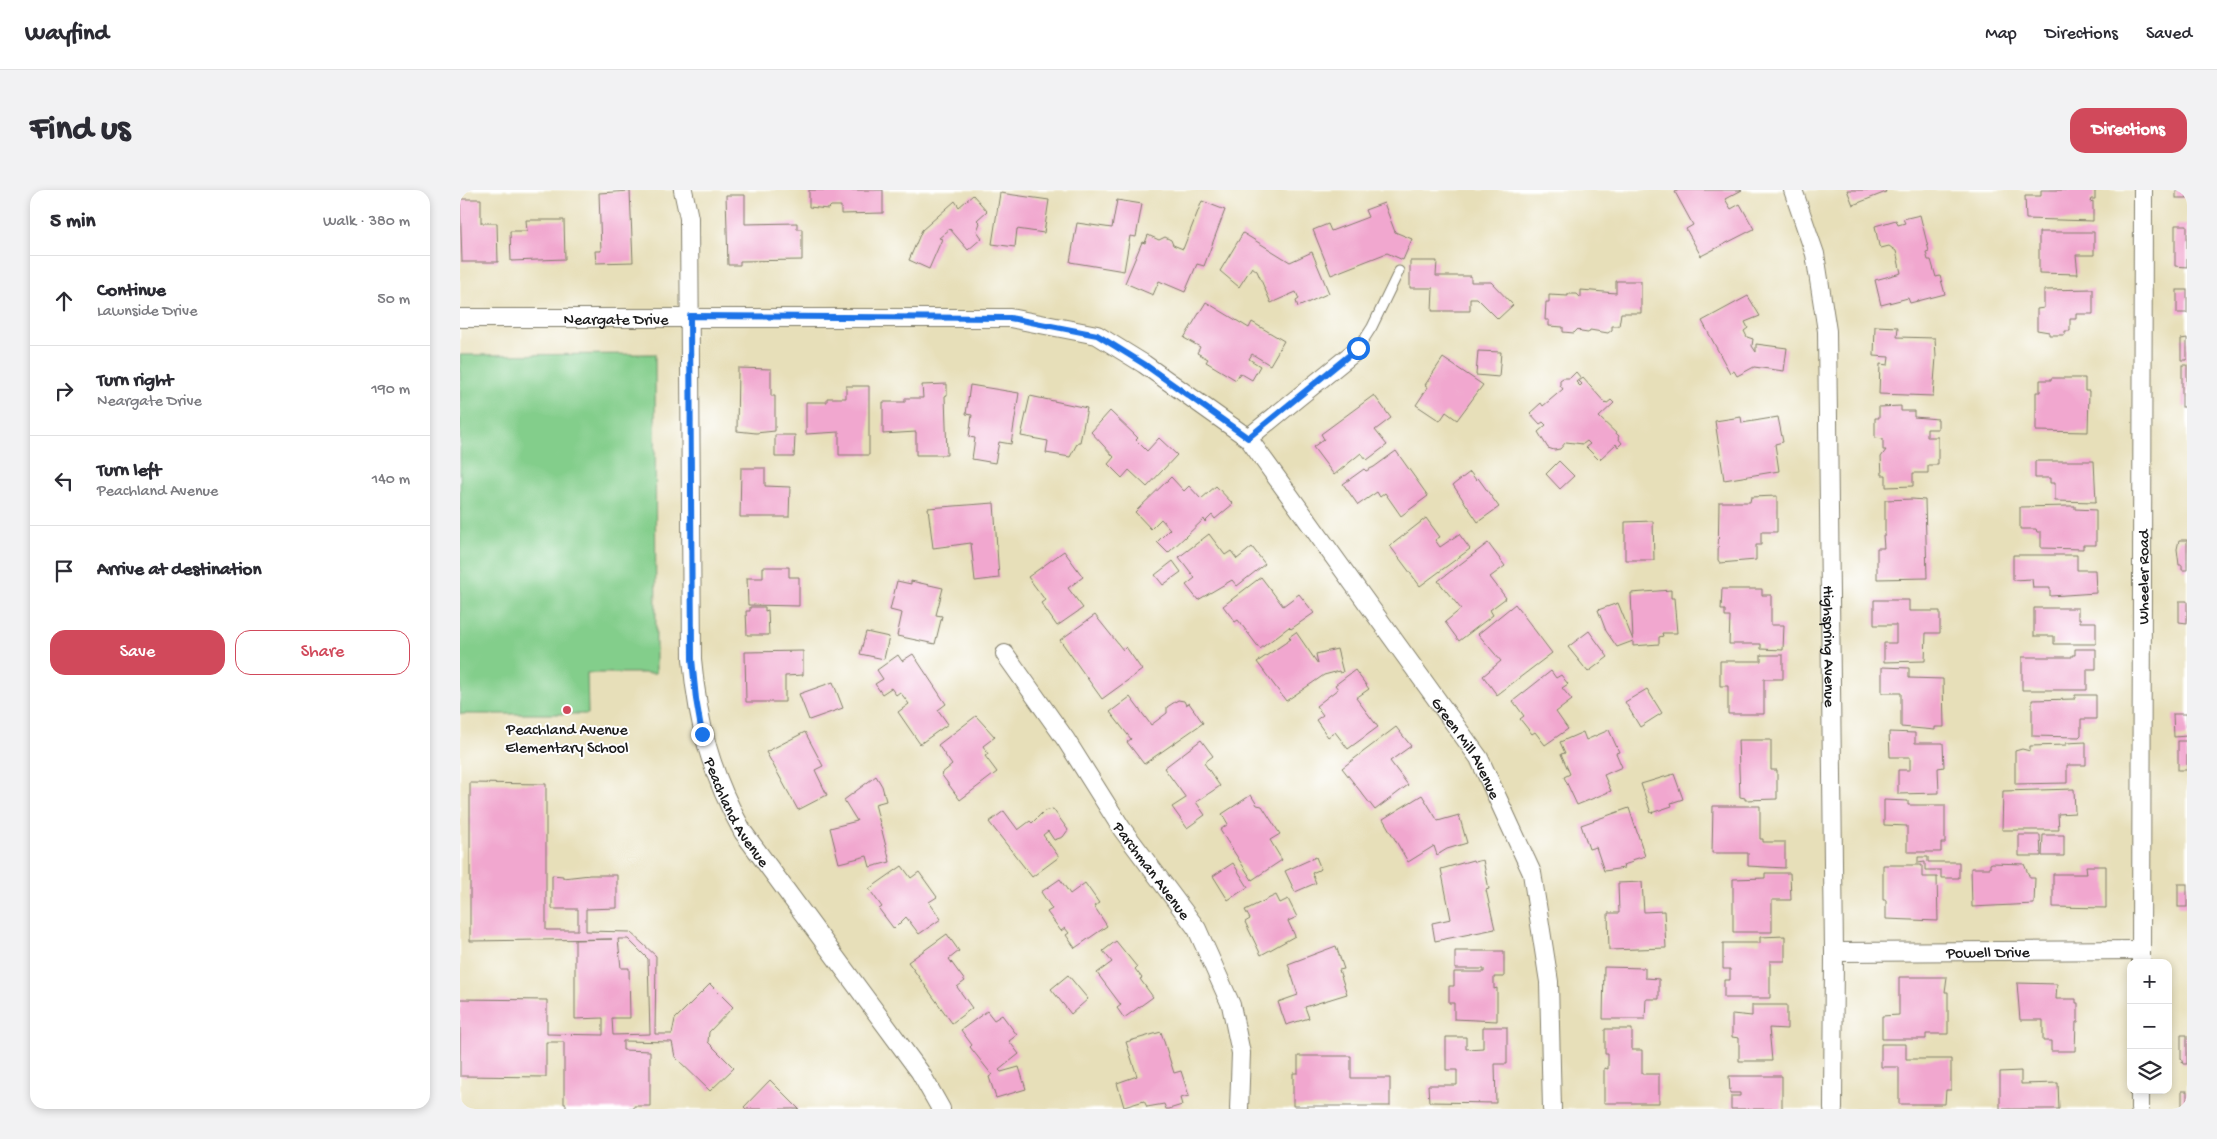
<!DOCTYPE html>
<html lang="en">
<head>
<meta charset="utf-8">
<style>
	body { margin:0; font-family:"Gochi Hand",sans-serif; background:#f2f2f3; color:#2b2b33 }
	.controls { position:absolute; right:15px; bottom:15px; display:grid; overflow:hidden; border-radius:10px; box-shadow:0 2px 8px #0003 }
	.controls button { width:45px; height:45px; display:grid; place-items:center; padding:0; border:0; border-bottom:1px solid #e1e1e2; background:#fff; color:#2b2b33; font:25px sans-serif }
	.stop { position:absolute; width:15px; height:15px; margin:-11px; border:4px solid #1a73e8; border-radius:50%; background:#fff }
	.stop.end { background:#1a73e8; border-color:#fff; box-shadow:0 1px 5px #0008 }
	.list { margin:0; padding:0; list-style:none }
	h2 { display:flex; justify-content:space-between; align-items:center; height:65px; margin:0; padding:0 20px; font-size:21px }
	h2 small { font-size:16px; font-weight:400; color:#7c7c81 }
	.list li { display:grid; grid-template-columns:32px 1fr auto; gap:15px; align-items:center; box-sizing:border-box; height:90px; padding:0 20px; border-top:1px solid #e1e1e2 }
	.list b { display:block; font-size:19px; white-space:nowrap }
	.list p { margin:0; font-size:16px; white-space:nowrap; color:#7c7c81 }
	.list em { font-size:16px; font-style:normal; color:#7c7c81 }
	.actions { display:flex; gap:10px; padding:15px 20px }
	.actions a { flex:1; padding:11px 0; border:1px solid #d1495b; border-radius:15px; text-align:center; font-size:18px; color:#d1495b }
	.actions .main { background:#d1495b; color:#fff }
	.icon { flex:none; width:28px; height:28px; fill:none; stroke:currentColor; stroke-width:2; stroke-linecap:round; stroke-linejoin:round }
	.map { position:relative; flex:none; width:1727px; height:919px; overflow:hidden; border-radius:15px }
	header { display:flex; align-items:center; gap:30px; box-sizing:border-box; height:70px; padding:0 25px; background:#fff; border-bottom:1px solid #e1e1e2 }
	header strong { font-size:24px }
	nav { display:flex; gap:28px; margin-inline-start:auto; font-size:18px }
	.intro { display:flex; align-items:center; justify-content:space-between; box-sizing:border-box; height:120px; padding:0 30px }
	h1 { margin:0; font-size:35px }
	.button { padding:12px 22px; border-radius:15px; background:#d1495b; color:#fff; font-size:18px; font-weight:700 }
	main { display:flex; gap:30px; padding:0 30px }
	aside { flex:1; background:#fff; border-radius:15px; box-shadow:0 2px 8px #0003 }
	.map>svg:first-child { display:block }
	.green { fill:#83ce8b; stroke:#507554 }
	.building { fill:#f1a7cf; fill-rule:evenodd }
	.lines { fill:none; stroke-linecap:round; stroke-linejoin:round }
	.lane-casing { stroke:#827e6a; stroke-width:11 }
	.street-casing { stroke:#827e6a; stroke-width:20 }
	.lane { stroke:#fff; stroke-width:9 }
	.street { stroke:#fff; stroke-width:18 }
	.route { stroke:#1a73e8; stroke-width:6 }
	.poi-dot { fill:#d1495b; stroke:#fff; stroke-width:2 }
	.labels { text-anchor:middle; stroke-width:4; stroke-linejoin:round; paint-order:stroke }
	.street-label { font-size:16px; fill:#1c1c1c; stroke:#fff }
	.poi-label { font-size:16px; fill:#1c1c1c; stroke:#fff }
</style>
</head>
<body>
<header>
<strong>Wayfind</strong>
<nav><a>Map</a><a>Directions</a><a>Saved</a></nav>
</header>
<div class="intro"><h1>Find us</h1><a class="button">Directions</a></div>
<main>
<aside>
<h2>5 min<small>Walk · 380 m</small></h2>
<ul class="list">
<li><svg class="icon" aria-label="ahead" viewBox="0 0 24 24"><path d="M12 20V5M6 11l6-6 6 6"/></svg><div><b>Continue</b><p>Lawnside Drive</p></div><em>50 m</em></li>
<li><svg class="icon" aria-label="right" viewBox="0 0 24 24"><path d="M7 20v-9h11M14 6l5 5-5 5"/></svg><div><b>Turn right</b><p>Neargate Drive</p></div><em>190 m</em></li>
<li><svg class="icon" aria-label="left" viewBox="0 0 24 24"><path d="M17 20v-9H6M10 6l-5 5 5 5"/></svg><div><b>Turn left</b><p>Peachland Avenue</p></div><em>140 m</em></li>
<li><svg class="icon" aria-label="arrive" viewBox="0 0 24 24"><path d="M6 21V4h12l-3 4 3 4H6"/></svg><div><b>Arrive at destination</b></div></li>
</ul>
<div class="actions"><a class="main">Save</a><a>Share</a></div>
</aside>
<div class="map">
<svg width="1727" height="919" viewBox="0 0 1727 919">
	<rect width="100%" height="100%" fill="#fff"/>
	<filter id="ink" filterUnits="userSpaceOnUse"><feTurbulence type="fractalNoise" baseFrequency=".02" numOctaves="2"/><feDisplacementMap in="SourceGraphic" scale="10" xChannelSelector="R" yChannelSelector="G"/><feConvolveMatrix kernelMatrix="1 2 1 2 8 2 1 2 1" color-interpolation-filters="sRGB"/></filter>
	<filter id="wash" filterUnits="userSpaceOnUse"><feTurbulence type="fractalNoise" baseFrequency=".0096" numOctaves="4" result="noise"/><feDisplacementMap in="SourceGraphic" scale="20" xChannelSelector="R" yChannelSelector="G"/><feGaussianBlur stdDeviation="1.12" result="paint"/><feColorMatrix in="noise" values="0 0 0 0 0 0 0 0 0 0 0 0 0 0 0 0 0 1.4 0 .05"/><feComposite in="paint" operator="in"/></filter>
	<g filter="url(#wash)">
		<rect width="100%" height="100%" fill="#e7dfb9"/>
		<path class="green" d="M195,164L196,483H127L128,524H0V165Z"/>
		<g id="blocks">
			<g class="building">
				<path d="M349,0H423V23L381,24V16H371L368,19L349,17Z"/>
				<path d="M1219,0H1282L1265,9L1271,19L1280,14L1294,39L1241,66L1226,39L1233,35L1215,2Z"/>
				<path d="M1387,0H1425L1426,2L1393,15Z"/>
				<path d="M1581,0H1635V9H1631L1630,12L1633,11V31L1566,29L1565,6H1581Z"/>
				<rect x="1716" y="0" width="11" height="8"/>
				<path d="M170,1L173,72L136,73L135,61H141L139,3Z"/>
				<path d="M540,3L589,10L584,43L557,39L555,57L532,54Z"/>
				<path d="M266,5H285V34L337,33V39H342V70L280,71V75H268Z"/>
				<path d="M513,5L527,21L517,30L520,33L517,41L522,48L508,60L490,39L479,48L482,49L469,79L449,70L462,40L495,11L499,17Z"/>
				<path d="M0,9H21V33H37L38,72H2Z"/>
				<path d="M657,10L682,14L676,47L670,46L664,81L610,72L617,33L652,38Z"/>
				<path d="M742,11L765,20L744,76L737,74L725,102L699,91L693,105L665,93L682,52L685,53L688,45L699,50L705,47L711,50L713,55L723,59Z"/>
				<path d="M924,13L935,42L952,49L943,70L927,63L871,85L853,40L868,34L871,41L908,27L905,20Z"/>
				<path d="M1460,25L1469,61L1466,62L1468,70H1471L1476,87L1480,86L1485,104L1450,113L1448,108L1421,115L1415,90L1441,83L1436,61L1429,56L1421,58L1419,56L1415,36L1436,30L1438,35L1445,33L1443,29Z"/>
				<path d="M66,30H104L105,69L51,71L50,41H67Z"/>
				<path d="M1715,35H1727V77L1715,76Z"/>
				<path d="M1579,42H1634V65H1616L1618,84L1579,83Z"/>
				<path d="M783,43L830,72L852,62L869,103L838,117L836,111L839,109L836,102L811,113L797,81L792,77L779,97L760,81Z"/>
				<path d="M950,71H977L976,86H1011V92H1031L1053,115L1038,129L1017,108H1010V121H972L973,98H950Z"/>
				<path d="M1156,91H1181V123H1161L1159,136H1152V140L1148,143L1130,140L1128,143L1121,142L1118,139L1114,143L1103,142V137L1089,136V130H1085L1086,112H1089V105L1108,106V104H1117L1121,108V100L1156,103Z"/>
				<path d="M1633,99V124H1616V129H1610V141H1605V145H1589V142L1577,140V119L1584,118V100Z"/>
				<rect x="1717" y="100" width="10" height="23"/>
				<path d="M1288,106L1300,126L1285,132L1288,138L1284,141L1287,147L1293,149L1292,156L1296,162V154L1327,158L1324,181L1294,177L1277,186L1274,181L1270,183L1242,131Z"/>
				<path d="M746,112L789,138L792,132L824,151L810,175L792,164L789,169L800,176L792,190L780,183L776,190L746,172L748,169L737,163L740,157L724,148Z"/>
				<path d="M1415,136L1438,137L1437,147L1475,148L1476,167L1473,206L1419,204L1420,174L1428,175L1429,167L1414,166Z"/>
				<path d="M1727,148V170H1721V149Z"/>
				<path d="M1018,161L1041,162L1039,187L1016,185Z"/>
				<path d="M983,168L1023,195L997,230L986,222L980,231L956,215L968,197L965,195Z"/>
				<rect x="1722" y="175" width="5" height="42"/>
				<path d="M278,178L311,179V206H315V241L296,243L277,241Z"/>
				<path d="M1116,182L1121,188L1116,192L1120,196L1122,194L1119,191L1123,188L1146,214L1151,210L1154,213L1139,227L1159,246L1158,248L1162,253L1158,257L1156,254L1139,270L1126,257L1130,254L1127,251L1123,254L1106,252L1100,259L1094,260L1088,258L1078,242L1086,235L1083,232L1080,234L1070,223L1081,213L1083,216L1103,199L1100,195V190L1103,188H1110Z"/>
				<path d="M1591,188H1625V201H1629L1628,242L1576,241V202H1580V190H1591Z"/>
				<path d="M487,194V205L485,206L487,265H456V242L423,244V212H445V208H463L462,195Z"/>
				<path d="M510,195L559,203L551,254L539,252L535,273L512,269L515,248L509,247L512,225L506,224Z"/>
				<path d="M386,196H409V265H379V242L346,244V212H367V208H386Z"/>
				<path d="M914,205L931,228L915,240L927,255L907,270L901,263L874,285L853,257L864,249L861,244Z"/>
				<path d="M570,206L627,218L620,252H618L610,267L586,263L588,251L561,246Z"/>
				<path d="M1441,216V221H1454V227L1478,229V239H1467V247H1478V275H1468V283H1453V296L1426,297V285H1422L1421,267L1426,260H1423V249L1415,248V228H1419V217Z"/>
				<path d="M650,221L678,248L676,250L687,261L699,248L717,265L687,297L669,280L662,288L648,274L654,267L631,242Z"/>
				<path d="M1281,227L1282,233L1318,227L1323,252L1315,254L1319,281L1264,290L1255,231Z"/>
				<path d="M315,245H335L334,267H315Z"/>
				<path d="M936,261L968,306L941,326L925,303L920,307L917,302L898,315L883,294L904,279L906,281L914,277Z"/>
				<path d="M1099,271L1114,286L1100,299L1086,284Z"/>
				<path d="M1575,271H1634L1636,312L1595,311V293H1590V288H1575Z"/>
				<path d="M281,278H305V296L330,297L329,327H280Z"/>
				<path d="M1010,282L1016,290L1018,288L1039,317L1018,332L993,295Z"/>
				<path d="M711,287L724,301L729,296L741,309L756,296L773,314L755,329L752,325L745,332L744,329L708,363L697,352L710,339L701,329L691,339L675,322Z"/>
				<path d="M1317,306V342H1301V355H1296V370L1260,373L1258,370L1259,312H1290L1291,307Z"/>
				<path d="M1452,309L1465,310L1467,388L1417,389V358H1424L1423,345H1425V310Z"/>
				<path d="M534,313L539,388L515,391L511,353L473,358L468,318Z"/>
				<path d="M1610,316H1615V319L1636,320V355H1623V359L1581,358V342H1577L1576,339H1560V317Z"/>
				<path d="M966,328L980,347L975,350L980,357L999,344L1010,359L960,396L930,356Z"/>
				<path d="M1193,331L1194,370H1165V332Z"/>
				<path d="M749,344L765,365L771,361L777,369L792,357L805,374L777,396L772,390L738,410L726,395L735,388L719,367Z"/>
				<path d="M1719,350H1727V380H1722V375H1719L1717,359Z"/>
				<path d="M1028,353L1045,376L1030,387L1046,408L1030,420L1033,425L999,451L985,432L1001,419L978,391Z"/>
				<path d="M604,361L623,387L608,398L623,418L597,436L581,413L585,410L568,387Z"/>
				<path d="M1553,365H1617V380H1635L1636,403L1590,406V398H1573L1572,389L1553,390Z"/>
				<path d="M713,371L721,382L703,395L695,385Z"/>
				<path d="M303,377H329V387H339V416L288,415L287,388H303Z"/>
				<path d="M801,387L823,416L839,404L854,423L831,439L829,437L800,459L778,430L775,432L763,416Z"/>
				<path d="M437,391L451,394V391L483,398L476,425L482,426L475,454L437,446L442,423L430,420Z"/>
				<path d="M1262,399H1302V405H1311V435H1324L1323,460L1301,459V454H1269L1270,427H1265V420H1261Z"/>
				<path d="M1211,400V408H1214L1217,443H1202L1203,446L1199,447V454L1173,456V451L1157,457L1146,441L1138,420L1158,413L1173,450L1171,403Z"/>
				<path d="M1414,410H1449V421H1480V443H1466L1465,471L1424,472V453H1436V435H1414Z"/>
				<path d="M1719,411H1727V433L1719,432Z"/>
				<path d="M1055,414L1092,463L1037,505L1023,486L1041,471L1018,444Z"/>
				<path d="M290,417H305V421L308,420L309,445H287L286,421H290Z"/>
				<path d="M1574,418H1618V428H1620V432H1636V454H1594V446H1574Z"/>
				<path d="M635,425L663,460L666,457L682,480L642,509L600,450Z"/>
				<path d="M1129,441L1148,467L1128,482L1108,457Z"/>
				<path d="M406,442L429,447L424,469L400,464Z"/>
				<path d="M836,442L858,474L856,464L877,459L883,482L880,483L879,481L864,485L826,511L797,472L831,449L829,447Z"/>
				<path d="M1615,459H1636V479H1627V500H1562V467H1612V465H1615Z"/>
				<path d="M343,461V485L325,486V512H286L285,462Z"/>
				<path d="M453,464L486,514L478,520L488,534L460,554L438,522L449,514L440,502L436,505L431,498L422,504L415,494L423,489L417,480L438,465L442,471Z"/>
				<path d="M1301,465H1323V489H1304V524H1268V496H1260V471H1301Z"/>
				<path d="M1422,477L1449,478V488L1483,489L1484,537H1475V540L1441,537V503H1422Z"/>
				<path d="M895,480L909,499L896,508L918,537L888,559L875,542L868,547L856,530L863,525L856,516L878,499L875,495Z"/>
				<path d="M1091,481L1096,488L1101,485L1108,494L1102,498L1112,510L1096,522L1108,539L1085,555L1075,542L1072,544L1060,529L1064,526L1053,511Z"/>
				<path d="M373,492L383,518L349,530L339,504Z"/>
				<path d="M1187,499L1202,523L1180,537L1165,512Z"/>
				<path d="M1615,505H1636V529H1621V545L1619,547L1572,546V510L1615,509Z"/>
				<path d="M670,507L691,535L707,523V517L718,510L724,511L726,515L729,513L743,533L684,574L667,552L671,549L650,522Z"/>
				<path d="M1713,524H1727V546L1714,547Z"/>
				<path d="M516,526L535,547L523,556L528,564L525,566L537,582L500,610L481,584L492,575L478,555Z"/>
				<path d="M936,537L951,556L930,571L948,595L915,620L882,578Z"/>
				<path d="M1149,540L1159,562L1156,563L1162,577L1144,585L1151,601L1117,615L1104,587L1110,584L1101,564L1105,563L1100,552L1123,542L1126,550Z"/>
				<path d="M345,542L363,576L355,580L367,605L338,620L306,562Z"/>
				<path d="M1429,542L1455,543V553H1483L1484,577L1478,578L1479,603L1438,604V580H1450V567H1430Z"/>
				<path d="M741,550L753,566L744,573L760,596L736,612L745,625L727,638L712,617L726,608L704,578Z"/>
				<path d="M1278,550H1311V580H1317V609L1285,610V608L1280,607Z"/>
				<rect x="1718" y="551" width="9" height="29"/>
				<path d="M1626,552V575H1607V593L1555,594V561L1562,559L1570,561V556L1606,555V553Z"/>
				<path d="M1214,584L1223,609L1211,613L1212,616L1191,623L1181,594Z"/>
				<path d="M416,586L422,596L426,611L415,614L430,672L410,677L407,666L379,673L370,638L397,631L384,610Z"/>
				<path d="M10,593L86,594V740H118V719H92V685L103,686V688L130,685H157V718L126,719V741L170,742L196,766L195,844H212L215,829L250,794L273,817L249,842L248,852L274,878L250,901L215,867L212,852L163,851V860L190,861V916H174V919H106V914H104V852H86V887L0,886V809L87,810V844L143,845V828L115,829V750L152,749L10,751ZM158,749H168L188,769L190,844L153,845L152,828H170L169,778H161Z"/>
				<path d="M1614,599L1615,623L1598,624L1599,640H1542L1543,601Z"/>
				<path d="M791,605L797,615L802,616L820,644L810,650L822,670L792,690L760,640L768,634L762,624Z"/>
				<path d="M962,605L978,631L999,625L1007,653L987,659L977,665L974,656L948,672L923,629Z"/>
				<path d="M1424,610L1448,611V615H1485V653H1481V662H1447V636L1424,635Z"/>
				<path d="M1253,616H1300V649H1303V652H1325V678L1288,676V663H1252Z"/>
				<path d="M1169,618L1185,666L1172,670L1173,672L1163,675L1164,678L1144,681L1136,657L1129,659L1121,635Z"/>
				<path d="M593,619L608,640L603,647L594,650L588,641L583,645L599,667L572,687L529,632L544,621L558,640L570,631L572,633L584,621Z"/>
				<path d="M1559,645H1580L1581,666H1559Z"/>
				<path d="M1583,645H1604V666H1582Z"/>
				<path d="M856,667L861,679L852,683L856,693L835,702L825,681Z"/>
				<path d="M1458,667H1468V672H1499V688H1481V680H1465V672L1458,673Z"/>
				<path d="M1013,670L1014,672L1023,670L1029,699L1026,700L1035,739L975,751L972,733L991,729L981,679Z"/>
				<path d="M773,673L788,697L768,710L753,686Z"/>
				<path d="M1532,673L1564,674L1570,688H1575L1574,714L1512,717L1511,678H1530V674Z"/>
				<path d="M1423,675H1462V687H1477L1478,731L1426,729V710H1423Z"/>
				<path d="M442,676L451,688L459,682L477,707L469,712L481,729L459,744L446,727L434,739L419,719L422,717L409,699Z"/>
				<path d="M1626,676H1646V718L1593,717V684H1627Z"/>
				<path d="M1305,683H1330L1331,710H1312V742H1273V689L1305,688Z"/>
				<path d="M600,689L610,704L625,693L639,713L634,716L647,736L615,758L606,745L609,743L605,738L601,741L587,722L592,719L581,702Z"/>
				<path d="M1182,692L1184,722L1204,721L1206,758L1149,760L1148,723H1159L1158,693Z"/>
				<rect x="1718" y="694" width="9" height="23"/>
				<path d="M816,705L820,713L828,709L837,727L828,731L835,746L801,765L785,732L790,729L785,720Z"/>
				<path d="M487,744L499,761L489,769L505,791L497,797L512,818L492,833L448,772Z"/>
				<path d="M1325,746V771H1310V808H1264V790H1270V779H1263V753H1300V747Z"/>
				<path d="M656,751L677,777L675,779L682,788L680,789L693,807L664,828L657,818L661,815L637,783L652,772L643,761Z"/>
				<path d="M876,756L884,779L879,780L887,804L845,817L849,828L826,835L818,812L838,805L828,774Z"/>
				<path d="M995,761H1044V787H1034V799L1037,798V831L994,829V813H989V796H994V782H1024V779H995Z"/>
				<path d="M1144,777L1185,778V788L1199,789V809H1186L1185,829H1143Z"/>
				<path d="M608,785L628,809L611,824L591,799Z"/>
				<path d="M1439,787H1487L1485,802H1488V844H1466V849H1422V826L1439,825Z"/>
				<path d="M1557,793L1597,794L1596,809H1616V813H1618V832H1616L1615,861H1591V851H1583V830H1560Z"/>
				<path d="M1292,815H1327V839L1309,838L1312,871H1279V848L1272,847V824L1292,826Z"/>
				<path d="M527,821L534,830L542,825L557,845L549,851L559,864L539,880L541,882L559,877L566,899L536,908L529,887L533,884L532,885L510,857L512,855L501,840Z"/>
				<path d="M1023,837H1047V874H1035L1036,913L969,912L968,895H997V880H986V847H1006V859L1023,858Z"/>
				<path d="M1145,839H1172V860H1182V884H1199V913H1144V878L1148,879V864H1145Z"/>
				<path d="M701,842L714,883L721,881L729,906L720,908L722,915L709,919H706L704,914L687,917L684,911L664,917L657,893L677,886L666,852Z"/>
				<path d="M1721,845H1727V874H1723L1721,868Z"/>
				<path d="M1421,854H1446V869H1491V900H1486L1485,914H1439V877H1421Z"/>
				<path d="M838,866H891V888H930V916H833V883H838Z"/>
				<path d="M1561,881V894L1598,893L1599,919H1540V882Z"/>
				<path d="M1269,886H1322V919H1271V906H1280V903H1270Z"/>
				<path d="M310,890L339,919H286L284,917Z"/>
				<rect x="1722" y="901" width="5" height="18"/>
			</g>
		</g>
	</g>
	<g filter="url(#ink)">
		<use href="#blocks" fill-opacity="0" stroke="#827e6a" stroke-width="1"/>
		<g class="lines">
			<g class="lane-casing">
				<path id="lane" d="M898,159L912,137L939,81"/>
			</g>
			<g class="street-casing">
				<g id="street">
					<path id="s1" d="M223,0L229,28L232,469C238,535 251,584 283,642L460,882L481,919"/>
					<path id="s2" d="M1333,0L1355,64L1367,141L1374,762L1373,919"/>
					<path id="s3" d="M0,128H550L637,145L684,174L788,248L1019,568L1072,683L1089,792L1092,919"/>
					<path d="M788,248L898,159"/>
					<path id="s4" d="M545,464L606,550L662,639L737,739L771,815L781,863L779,919"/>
					<path id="s5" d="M1374,762L1681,760"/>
					<path id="s6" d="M1681,773L1683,0"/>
					<path d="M1680,919V900"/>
				</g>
			</g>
			<use href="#lane" class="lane"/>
			<use href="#street" class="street"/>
		</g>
	</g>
	<g class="lines" filter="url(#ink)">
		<path class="route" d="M242,544L236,509L232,469L230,126L550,128L637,145L684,174L788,248L898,158"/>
	</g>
	<circle class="poi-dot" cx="107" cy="520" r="5"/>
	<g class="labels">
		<g class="street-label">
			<text dy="6" stroke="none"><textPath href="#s3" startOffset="156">Neargate Drive</textPath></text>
			<text dy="6" stroke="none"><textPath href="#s6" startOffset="386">Wheeler Road</textPath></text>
			<text dy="6" stroke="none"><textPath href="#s2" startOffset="461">Highspring Avenue</textPath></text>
			<text dy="6" stroke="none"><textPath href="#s3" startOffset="1201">Green Mill Avenue</textPath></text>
			<text dy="6" stroke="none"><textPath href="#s1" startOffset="631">Peachland Avenue</textPath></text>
			<text dy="6" stroke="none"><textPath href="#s4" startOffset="262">Parchman Avenue</textPath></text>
			<text dy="6" stroke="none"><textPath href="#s5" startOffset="154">Powell Drive</textPath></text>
		</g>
		<g class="poi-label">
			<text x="107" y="544">Peachland Avenue<tspan x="107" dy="18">Elementary School</tspan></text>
		</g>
	</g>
</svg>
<div class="controls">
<button>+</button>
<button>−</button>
<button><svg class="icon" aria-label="layers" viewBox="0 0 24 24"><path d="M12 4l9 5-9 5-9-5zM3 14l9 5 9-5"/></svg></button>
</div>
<div class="stop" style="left:898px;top:158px"></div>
<div class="stop end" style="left:242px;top:544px"></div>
</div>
</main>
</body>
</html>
